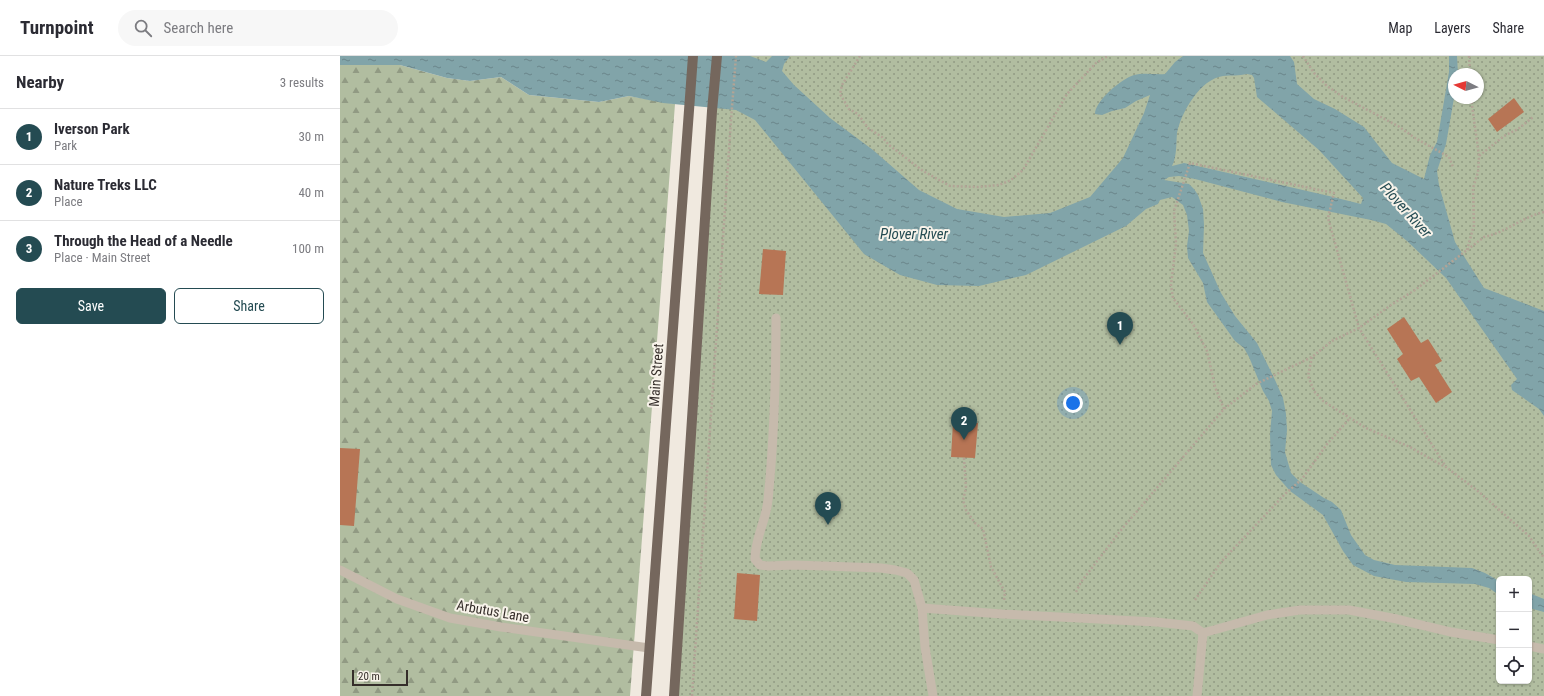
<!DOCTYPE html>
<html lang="en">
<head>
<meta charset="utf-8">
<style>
	body { margin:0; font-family:"Roboto Condensed",sans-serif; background:#f7f7f7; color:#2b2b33 }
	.controls { position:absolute; right:12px; bottom:12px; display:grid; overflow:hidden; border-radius:6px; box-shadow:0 1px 3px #0004 }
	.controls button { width:36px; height:36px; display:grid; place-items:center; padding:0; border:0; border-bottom:1px solid #e1e1e2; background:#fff; color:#2b2b33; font:20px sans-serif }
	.compass { position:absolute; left:1108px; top:12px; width:36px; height:36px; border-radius:50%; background:#fff; box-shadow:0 1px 3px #0004; rotate:275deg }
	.scale { position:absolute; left:12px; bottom:10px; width:56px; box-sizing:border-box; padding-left:4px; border:2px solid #352e2a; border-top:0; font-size:11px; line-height:14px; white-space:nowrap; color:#352e2a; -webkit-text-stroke:3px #f8f3ea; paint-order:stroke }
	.you { position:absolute; left:733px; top:347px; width:14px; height:14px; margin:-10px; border:3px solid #fff; border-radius:50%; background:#1a73e8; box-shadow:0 0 0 6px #1a73e833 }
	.badge { display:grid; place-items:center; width:26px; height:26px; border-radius:50%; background:#244b52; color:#fff; font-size:13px; font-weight:700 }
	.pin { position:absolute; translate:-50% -33px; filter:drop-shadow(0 1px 2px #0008) }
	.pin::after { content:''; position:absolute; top:21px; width:14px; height:12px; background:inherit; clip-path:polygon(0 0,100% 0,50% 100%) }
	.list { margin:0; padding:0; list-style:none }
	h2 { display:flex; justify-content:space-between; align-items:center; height:52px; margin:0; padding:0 16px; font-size:17px }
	h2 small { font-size:13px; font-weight:400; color:#7c7c81 }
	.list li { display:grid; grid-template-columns:26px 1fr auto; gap:12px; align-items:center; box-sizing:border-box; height:56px; padding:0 16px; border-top:1px solid #e1e1e2 }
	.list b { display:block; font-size:15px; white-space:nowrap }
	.list p { margin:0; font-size:13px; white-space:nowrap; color:#7c7c81 }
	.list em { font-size:13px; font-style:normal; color:#7c7c81 }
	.actions { display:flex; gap:8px; padding:12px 16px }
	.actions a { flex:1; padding:9px 0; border:1px solid #244b52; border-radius:6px; text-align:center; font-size:14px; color:#244b52 }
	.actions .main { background:#244b52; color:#fff }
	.icon { flex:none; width:22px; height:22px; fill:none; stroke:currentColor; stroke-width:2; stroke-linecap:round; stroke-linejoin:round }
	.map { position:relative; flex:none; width:1204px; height:640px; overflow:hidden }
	header { display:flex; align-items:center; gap:24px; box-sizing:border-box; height:56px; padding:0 20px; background:#fff; border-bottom:1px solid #e1e1e2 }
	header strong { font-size:19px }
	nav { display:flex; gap:22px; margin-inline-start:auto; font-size:14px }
	.search { width:280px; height:36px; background:#f7f7f7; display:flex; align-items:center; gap:10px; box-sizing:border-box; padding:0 14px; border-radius:22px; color:#7c7c81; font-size:15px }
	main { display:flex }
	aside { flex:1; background:#fff }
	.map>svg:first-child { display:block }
	.forest { fill:url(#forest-firs) }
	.park { fill:url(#park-dots); fill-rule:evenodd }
	.water { fill:url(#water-ripples); fill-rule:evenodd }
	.building { fill:#b77555 }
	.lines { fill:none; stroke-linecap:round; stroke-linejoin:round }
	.path { stroke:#b2a496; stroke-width:2.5; stroke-dasharray:2 2; stroke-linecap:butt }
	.service { stroke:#c6baac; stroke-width:9 }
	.primary { stroke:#75675d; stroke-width:10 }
	.labels { text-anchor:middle; stroke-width:4; stroke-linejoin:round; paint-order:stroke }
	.street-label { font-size:14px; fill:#352e2a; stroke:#f8f3ea }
	.water-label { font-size:15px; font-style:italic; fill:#244b52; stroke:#f8f3ea }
</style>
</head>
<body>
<header>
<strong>Turnpoint</strong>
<div class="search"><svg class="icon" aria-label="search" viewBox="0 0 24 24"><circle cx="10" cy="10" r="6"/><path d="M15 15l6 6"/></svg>Search here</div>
<nav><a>Map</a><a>Layers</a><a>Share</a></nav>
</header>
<main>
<aside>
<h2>Nearby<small>3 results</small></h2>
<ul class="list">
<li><span class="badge">1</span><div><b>Iverson Park</b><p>Park</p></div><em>30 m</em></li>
<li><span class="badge">2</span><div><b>Nature Treks LLC</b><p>Place</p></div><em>40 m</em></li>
<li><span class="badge">3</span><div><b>Through the Head of a Needle</b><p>Place · Main Street</p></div><em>100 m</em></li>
</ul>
<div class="actions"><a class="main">Save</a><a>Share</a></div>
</aside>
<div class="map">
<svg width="1204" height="640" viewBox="0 0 1204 640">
	<defs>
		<pattern id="forest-firs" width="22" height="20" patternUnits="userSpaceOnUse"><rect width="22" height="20" fill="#b1bda0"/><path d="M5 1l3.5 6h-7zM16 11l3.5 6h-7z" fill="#919a83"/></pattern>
		<pattern id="park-dots" width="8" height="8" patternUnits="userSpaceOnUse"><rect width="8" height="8" fill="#b1bda0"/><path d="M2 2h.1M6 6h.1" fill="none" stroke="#919a83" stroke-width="1.8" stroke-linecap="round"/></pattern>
		<pattern id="water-ripples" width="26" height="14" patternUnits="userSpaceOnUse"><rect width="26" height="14" fill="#81a4a9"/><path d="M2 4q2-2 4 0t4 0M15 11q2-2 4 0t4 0" fill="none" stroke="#6a868a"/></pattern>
	</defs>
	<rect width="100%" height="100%" fill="#f0e9df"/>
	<path class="forest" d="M9,8L60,9L107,22L130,25L161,21L189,39L259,46L289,40L335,48L290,640H0V9Z"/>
	<path class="park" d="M377,0H1204V640H334ZM1114,18H1138V42H1114ZM1159,523H1189V625H1159Z"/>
	<g class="water">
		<path d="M0,0H410L426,6L432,0H450L444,8L442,15L454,29L490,62L533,94L579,134L617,153L664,161L710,157L750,141L783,102L804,57L810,39L796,45L785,52L772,55L762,59L755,58C755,45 781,23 794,19C804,16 815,19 825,18L835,6L843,0H950L954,6L957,28L974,43L995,53L1024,71L1052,107L1084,123L1090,99L1097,86L1109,16V0H1117L1118,18H1114V42L1106,88L1097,115L1099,129L1115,186L1144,232L1204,255V360L1199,353L1172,334L1171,329L1177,323L1106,222L1067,185L1046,168L1031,164L942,146L855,123L839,120L829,121L824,124L849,128L854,133L858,139L863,153L864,169L863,197L881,237L895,260L917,287L935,324L943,342L946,358L947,374L945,396L951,417L960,426L984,442L992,446L1001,454L1011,479L1025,499L1034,504L1055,509L1132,512L1145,517L1159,525V539L1149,532L1135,528L1066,526L1034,520L1013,509L1003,495L983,459L950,435L936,419L931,409L930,378L932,355L929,345L923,335L909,301L904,292L895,285L867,246L863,227L848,202L847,190L849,175L847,159L843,149L832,141L820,144L818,148L806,153L786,170L686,219L639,230L597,229L560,219L524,198L415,64L396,54L323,47L289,40L259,46L189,39L161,21L130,25L107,22L60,9H0ZM907,18L912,19L914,22L917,41L979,94L1023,142L1021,148L989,140L844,107L832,110C837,100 836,88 837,77C841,57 860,23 883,20C891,19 899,20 907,18Z"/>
		<path d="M1189,537L1204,543V556L1189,552Z"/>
	</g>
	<g class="building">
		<path d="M1174,42L1184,56L1157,76L1148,63Z"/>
		<path d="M423,193L446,195L443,239L419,238Z"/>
		<path d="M1064,261L1081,287L1088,283L1102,305L1095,309L1112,336L1096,347L1079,321L1071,325L1057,303L1063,298L1047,273Z"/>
		<path d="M613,366L638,367L635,402L611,401Z"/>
		<path d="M0,392L20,393L14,470L0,469Z"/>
		<path d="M397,517L420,519L417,565L394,563Z"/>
	</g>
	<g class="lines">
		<g class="path">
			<path d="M520,0L502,29L500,38L509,53L518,58L528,72L542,81L549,89L583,115L610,130L638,131L659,129L671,124L683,114L727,38L756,7L768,0"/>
			<path d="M963,0L974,17L987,30L1003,41L1058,70L1075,82L1109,101L1113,111"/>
			<path d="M1129,0L1130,18"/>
			<path d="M1131,42L1139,100"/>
			<path d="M1127,194L1134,169L1133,132L1138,116L1139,100L1164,80L1178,73L1193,61"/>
			<path d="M972,301L968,320L974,335L983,345L1026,372L1070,391L1105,411"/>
			<path d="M884,353L875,331L867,295L853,268L833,242L831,229L836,188L834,155L850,107L994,137L988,162L1019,272L1106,411L1139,436L1189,480L1204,502"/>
			<path d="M624,402L626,432L623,444L626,454L635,467L643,473L651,511L665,536L664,545"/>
			<path d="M736,536L741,526L781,474L884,353L916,328L972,301L992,285L1019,272L1051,249L1075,234L1144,181C1167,176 1182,161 1204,156"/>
			<path d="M855,544L881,506L945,438L962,423L987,388L1010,362"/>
			<path d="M352,640L391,64L396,0"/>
		</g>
		<g class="service">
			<path d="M436,262C436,323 434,384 428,444C426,465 415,482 415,503L420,509L428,510L454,509L541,512L555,514L567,517L574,524L582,552L585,591L593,640"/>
			<path d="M0,514L57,543L110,562L161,571L309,592"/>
			<path d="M582,552L662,558L816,566L853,570L863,577"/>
			<path d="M1189,590L1204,593"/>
			<path d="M857,640L863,577L927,559L960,554H1009L1057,563L1111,576L1159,584"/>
		</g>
		<g class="primary">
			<path d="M306,640L353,0"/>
			<path d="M334,640L372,55L377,0"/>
		</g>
	</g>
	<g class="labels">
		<g class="street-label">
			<text transform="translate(316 319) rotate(-86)" y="5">Main Street</text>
			<text transform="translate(153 555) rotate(10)" y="5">Arbutus Lane</text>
		</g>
		<g class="water-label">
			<text transform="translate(1066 154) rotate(48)" y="5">Plover River</text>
			<text x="574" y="183">Plover River</text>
		</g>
	</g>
</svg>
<div class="controls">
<button>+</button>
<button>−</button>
<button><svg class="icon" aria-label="locate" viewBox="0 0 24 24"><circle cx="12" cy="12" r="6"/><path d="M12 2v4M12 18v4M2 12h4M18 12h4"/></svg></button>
</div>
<svg class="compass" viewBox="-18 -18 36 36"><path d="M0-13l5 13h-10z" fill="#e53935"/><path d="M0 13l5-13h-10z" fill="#7c7c81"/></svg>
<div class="scale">20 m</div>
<div class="you"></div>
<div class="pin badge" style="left:780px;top:289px">1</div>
<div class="pin badge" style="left:624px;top:384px">2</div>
<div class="pin badge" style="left:488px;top:469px">3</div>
</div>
</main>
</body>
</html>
